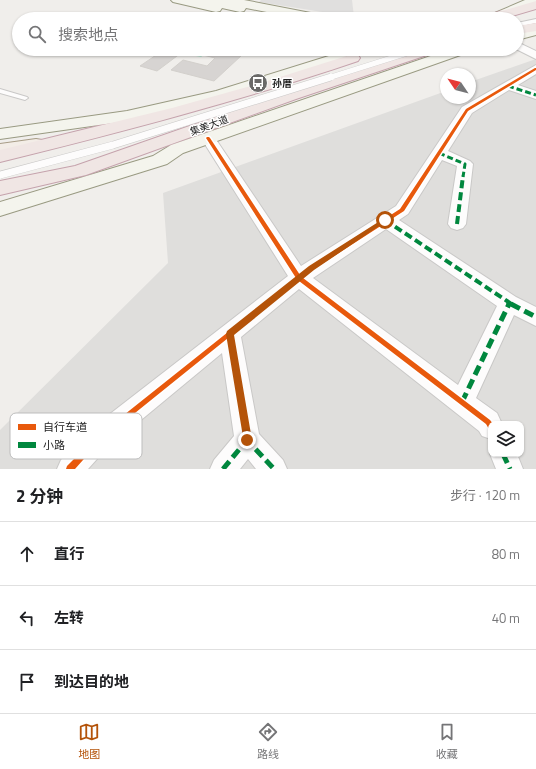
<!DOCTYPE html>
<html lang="zh">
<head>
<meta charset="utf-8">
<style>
	body { margin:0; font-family:"Titillium Web","Noto Sans SC",sans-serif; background:#f6f6f6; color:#202124 }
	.controls { position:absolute; right:12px; bottom:12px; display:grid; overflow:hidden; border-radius:8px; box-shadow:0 1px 3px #0004 }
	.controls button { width:36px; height:36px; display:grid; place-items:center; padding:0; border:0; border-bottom:1px solid #e0e0e0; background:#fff; color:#202124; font:20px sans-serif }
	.compass { position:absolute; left:440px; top:68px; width:36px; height:36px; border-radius:50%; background:#fff; box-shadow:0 1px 3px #0004; rotate:305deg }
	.stop { position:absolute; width:12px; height:12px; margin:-9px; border:3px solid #b45309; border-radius:50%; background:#fff }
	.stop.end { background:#b45309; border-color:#fff; box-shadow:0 1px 4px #0008 }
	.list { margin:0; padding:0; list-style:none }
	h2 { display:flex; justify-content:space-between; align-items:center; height:52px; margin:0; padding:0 16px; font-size:17px }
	h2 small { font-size:13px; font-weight:400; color:#757577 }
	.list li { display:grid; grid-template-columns:26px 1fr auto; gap:12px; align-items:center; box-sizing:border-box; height:64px; padding:0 16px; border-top:1px solid #e0e0e0 }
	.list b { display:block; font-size:15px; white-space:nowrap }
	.list em { font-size:13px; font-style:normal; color:#757577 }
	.icon { flex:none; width:22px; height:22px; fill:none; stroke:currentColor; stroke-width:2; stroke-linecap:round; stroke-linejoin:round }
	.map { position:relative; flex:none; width:536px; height:469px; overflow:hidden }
	.search { position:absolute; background:#fff; box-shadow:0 1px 3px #0004; left:12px; right:12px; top:12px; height:44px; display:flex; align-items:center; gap:10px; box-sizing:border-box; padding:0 14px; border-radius:22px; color:#757577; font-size:15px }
	.sheet { height:244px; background:#fff }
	nav { display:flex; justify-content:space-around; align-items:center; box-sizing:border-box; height:56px; border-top:1px solid #e0e0e0; background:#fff; font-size:11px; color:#757577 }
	nav a { display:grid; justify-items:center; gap:2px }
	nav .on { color:#b45309 }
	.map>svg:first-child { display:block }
	.residential { fill:#dfdedc; fill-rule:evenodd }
	.pitch { fill:#b7e6d2 }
	.parking { fill:#e0dfde }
	.building { fill:#d7d4d2; stroke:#d3d0cc }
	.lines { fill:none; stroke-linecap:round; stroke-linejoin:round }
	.service-casing { stroke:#c9c8c7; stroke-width:2 }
	.minor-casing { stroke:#c9c8c7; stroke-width:2 }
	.secondary-casing { stroke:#999a82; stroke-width:2 }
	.primary-casing { stroke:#a79c86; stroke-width:2 }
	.trunk-casing { stroke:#c5a2ac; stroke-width:2 }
	.service { fill:#fdfcfc; fill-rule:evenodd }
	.minor { fill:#fdfcfc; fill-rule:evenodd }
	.secondary { fill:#f4f4ed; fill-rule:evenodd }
	.primary { fill:#f3ede7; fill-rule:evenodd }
	.trunk { fill:#f0e6e4; fill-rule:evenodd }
	.service-bridge-far1-casing { stroke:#c9c8c7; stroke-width:6; stroke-linecap:butt }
	.service-bridge-casing { stroke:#c9c8c7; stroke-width:8; stroke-linecap:butt }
	.service-bridge-far1 { stroke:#fdfcfc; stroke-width:5.5 }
	.service-bridge { stroke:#fdfcfc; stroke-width:7 }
	.quiet-far2 { stroke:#00873e; stroke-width:3; stroke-dasharray:6 3; stroke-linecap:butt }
	.quiet-far1 { stroke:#00873e; stroke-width:4; stroke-dasharray:8 4; stroke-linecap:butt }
	.quiet { stroke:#00873e; stroke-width:5; stroke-dasharray:10 5; stroke-linecap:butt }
	.cycleway-casing { stroke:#fff; stroke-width:3 }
	.cycleway { fill:#e8590c; fill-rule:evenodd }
	.route { fill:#b45309 }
	.labels { text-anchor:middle; stroke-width:3; stroke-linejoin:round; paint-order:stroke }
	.far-poi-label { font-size:10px; font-weight:bold; fill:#222; stroke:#fff; text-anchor:start }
	.far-street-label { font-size:10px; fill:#222; stroke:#fff }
	.key { fill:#fff; stroke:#bdbdbd; stroke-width:1 }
	.key-label { font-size:11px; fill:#222 }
</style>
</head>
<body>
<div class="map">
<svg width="536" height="469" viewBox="0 0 536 469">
	<rect width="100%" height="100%" fill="#f0eeeb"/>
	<path class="residential" d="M536,59V469H0V430L168,263L163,193L446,91V98H470V82ZM491,424H521V454H491Z"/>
	<path class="pitch" d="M173,49H211L201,57L171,51Z"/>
	<path class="parking" d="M261,0H352L354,17L259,2Z"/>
	<g class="building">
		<path d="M165,49L181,53L157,71L140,66Z"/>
		<path d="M211,49H236L235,52L242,55L214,81L171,70L183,60L207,66L215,58L203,55Z"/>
	</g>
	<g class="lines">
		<g class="service-casing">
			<g id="service">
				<path d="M536,19V23L517,27V23Z"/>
				<path d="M0,89L27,97L28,98L25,100L0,93Z"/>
			</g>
		</g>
		<g class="minor-casing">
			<g id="minor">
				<path d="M517,42L536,51V59L516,49Z"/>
				<path d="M536,65V74L518,85L536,91V99L509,90L472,113L448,151L470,161L473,164L466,224L463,228L457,230L451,228L448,224L457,166L442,160L408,214L399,220L516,297L536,307V326L514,315L476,398L497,413L502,424H491V439L482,436L479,431L299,289L241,337L259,434L283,460L287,469H256L248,459L240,469H210L214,460L234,436L222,353L106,449L88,469H57L61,460L88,431L288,276L201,138L203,135H213L301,266L396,206L462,107ZM386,229L497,306L458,385L313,278Z"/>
				<path d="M491,452V454H517L523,469H496L490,454Z"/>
			</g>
		</g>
		<g class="secondary-casing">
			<g id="secondary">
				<path d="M171,0H244L321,15L327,19H302L246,8L244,11L240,12L222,8L220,11L216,12L173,2Z"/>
				<path d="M525,0H536V4L503,19H479L481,16L495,13Z"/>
				<path d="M536,27V35L517,40V32Z"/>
				<path d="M336,49H350L351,51L342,61L220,100L127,121L0,139V129L127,111L216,91L332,55Z"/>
				<path d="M451,49H471L469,52L183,153L167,164L0,216V202L153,156L171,145Z"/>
			</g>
		</g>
		<g class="primary-casing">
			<path id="primary" d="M36,139L42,140L45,144L42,148L0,154V144Z"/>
		</g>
		<g class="trunk-casing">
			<g id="trunk">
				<path d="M536,1V9L502,19H495L493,16L495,13Z"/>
				<path d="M536,23V31L517,34V26Z"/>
				<path d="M417,49H438L436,52L296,99L86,175L0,195V181L75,166L284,93Z"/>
				<path d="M353,54L358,55L360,58L358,61C240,101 121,132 0,162V150L172,108L261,83Z"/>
			</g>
		</g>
		<use href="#service" class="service"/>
		<use href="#minor" class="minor"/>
		<use href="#secondary" class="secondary"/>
		<use href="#primary" class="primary"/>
		<use href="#trunk" class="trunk"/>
		<g class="service-bridge-far1-casing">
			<path id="service-bridge-far1" d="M328,78L420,49"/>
		</g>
		<g class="service-bridge-casing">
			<path id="service-bridge" d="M0,175L113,145L331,77"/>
		</g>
		<use href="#service-bridge-far1" class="service-bridge-far1"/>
		<use href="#service-bridge" class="service-bridge"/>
		<g class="quiet-far2">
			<path d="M508,86L536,95"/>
			<path d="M439,153L465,164L463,177"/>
		</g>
		<g class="quiet-far1">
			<path d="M385,220L513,305"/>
			<path d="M457,224L463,176"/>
			<path d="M508,305L509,303"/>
		</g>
		<g class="quiet">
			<path d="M511,304L536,317"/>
			<path d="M230,334L247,440L274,469"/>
			<path d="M462,402L509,304"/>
			<path d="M503,454L510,469"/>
			<path d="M223,469L247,440"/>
		</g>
		<g class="cycleway-casing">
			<path id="cycleway" d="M535,68H536V70L468,111L404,211L314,269L303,278L490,420L493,424H491V430L489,429L486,424L299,281L99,442L75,469H66L67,466L95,438L296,278L206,138L207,137H209L210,138L300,275L310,267L400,209L466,109Z"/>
		</g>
		<use href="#cycleway" class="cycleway"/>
	</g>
	<path class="route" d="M383,219L388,220L314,270L234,335L252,440L247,444L244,443L226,334L227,331L309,266Z"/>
	<defs>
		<g id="bus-disc" transform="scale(1)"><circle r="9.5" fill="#6a6968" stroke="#fff"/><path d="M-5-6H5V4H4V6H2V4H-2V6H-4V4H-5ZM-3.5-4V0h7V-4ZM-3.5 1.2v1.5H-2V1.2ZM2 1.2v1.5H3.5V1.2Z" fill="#fff"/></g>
	</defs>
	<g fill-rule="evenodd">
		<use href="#bus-disc" x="258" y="83"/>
	</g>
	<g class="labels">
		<g class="far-poi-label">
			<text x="272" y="87">孙厝</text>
		</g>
		<g class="far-street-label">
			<text transform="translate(209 125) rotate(-20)" y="4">集美大道</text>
		</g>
	</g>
	<rect x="10" y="413" width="132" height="46" rx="6" class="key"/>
	<rect x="18" y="424" width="18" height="6" fill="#e8590c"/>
	<rect x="18" y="442" width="18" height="6" fill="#00873e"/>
	<g class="key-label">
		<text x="43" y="431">自行车道</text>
		<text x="43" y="449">小路</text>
	</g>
</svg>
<div class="controls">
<button><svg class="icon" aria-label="layers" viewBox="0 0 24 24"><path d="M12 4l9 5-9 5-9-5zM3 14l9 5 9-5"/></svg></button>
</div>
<svg class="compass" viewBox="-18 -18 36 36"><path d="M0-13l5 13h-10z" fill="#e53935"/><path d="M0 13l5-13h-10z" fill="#757577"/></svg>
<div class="stop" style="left:385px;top:220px"></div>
<div class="stop end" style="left:247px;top:440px"></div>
<div class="search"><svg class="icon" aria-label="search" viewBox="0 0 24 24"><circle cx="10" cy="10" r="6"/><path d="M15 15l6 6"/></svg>搜索地点</div>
</div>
<section class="sheet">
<h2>2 分钟<small>步行 · 120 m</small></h2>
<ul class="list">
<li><svg class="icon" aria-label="ahead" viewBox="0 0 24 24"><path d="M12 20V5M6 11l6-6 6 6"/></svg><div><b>直行</b></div><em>80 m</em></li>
<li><svg class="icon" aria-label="left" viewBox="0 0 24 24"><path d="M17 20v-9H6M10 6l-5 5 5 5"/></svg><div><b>左转</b></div><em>40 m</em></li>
<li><svg class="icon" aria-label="arrive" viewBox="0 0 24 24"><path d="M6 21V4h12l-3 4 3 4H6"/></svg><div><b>到达目的地</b></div></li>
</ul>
</section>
<nav>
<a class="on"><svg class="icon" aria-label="map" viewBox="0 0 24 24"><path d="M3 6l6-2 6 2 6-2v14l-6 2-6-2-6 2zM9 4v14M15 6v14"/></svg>地图</a>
<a><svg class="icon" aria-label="directions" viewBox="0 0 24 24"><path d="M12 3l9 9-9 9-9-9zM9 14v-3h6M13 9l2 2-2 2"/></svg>路线</a>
<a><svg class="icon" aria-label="saved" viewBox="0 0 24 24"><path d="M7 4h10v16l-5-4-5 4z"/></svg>收藏</a>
</nav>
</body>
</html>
